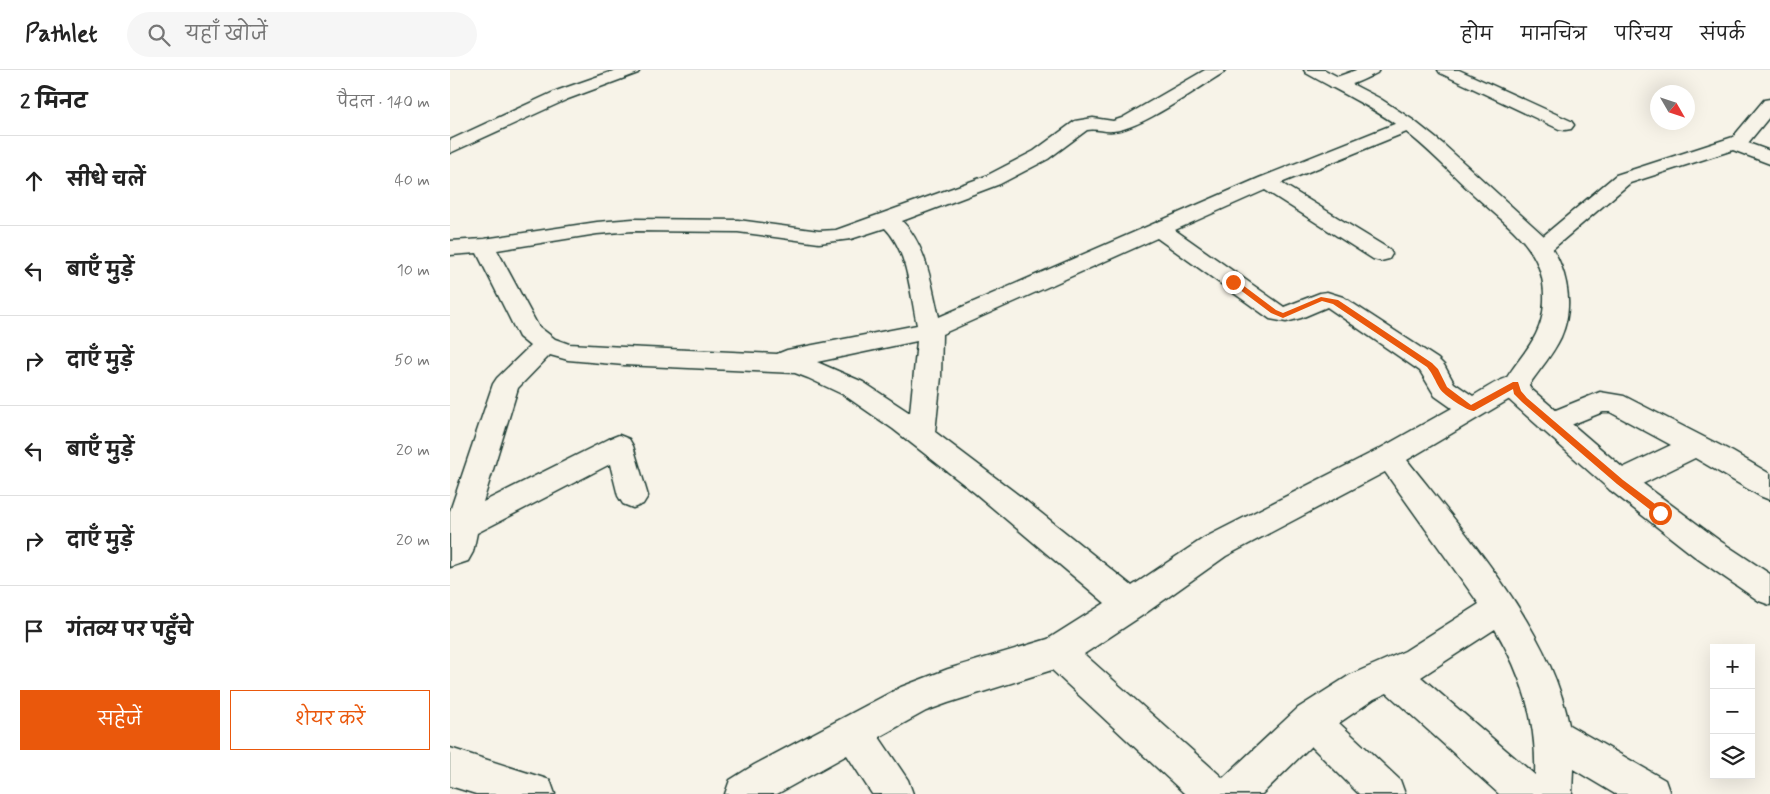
<!DOCTYPE html>
<html lang="hi">
<head>
<meta charset="utf-8">
<style>
	body { margin:0; font-family:Mynerve,"Playpen Sans Deva",sans-serif; background:#f6f6f6; color:#222 }
	.controls { position:absolute; right:15px; bottom:15px; display:grid; overflow:hidden; border-radius:0px; box-shadow:0 5px 20px #0002 }
	.controls button { width:45px; height:45px; display:grid; place-items:center; padding:0; border:0; border-bottom:1px solid #e0e0e0; background:#fff; color:#222; font:25px sans-serif }
	.compass { position:absolute; left:1200px; top:15px; width:45px; height:45px; border-radius:50%; background:#fff; box-shadow:0 5px 20px #0002; rotate:129deg }
	.stop { position:absolute; width:15px; height:15px; margin:-11px; border:4px solid #ea580c; border-radius:50%; background:#fff }
	.stop.end { background:#ea580c; border-color:#fff; box-shadow:0 1px 5px #0008 }
	.list { margin:0; padding:0; list-style:none }
	h2 { display:flex; justify-content:space-between; align-items:center; height:65px; margin:0; padding:0 20px; font-size:21px }
	h2 small { font-size:16px; font-weight:400; color:#767676 }
	.list li { display:grid; grid-template-columns:32px 1fr auto; gap:15px; align-items:center; box-sizing:border-box; height:90px; padding:0 20px; border-top:1px solid #e0e0e0 }
	.list b { display:block; font-size:19px; white-space:nowrap }
	.list em { font-size:16px; font-style:normal; color:#767676 }
	.actions { display:flex; gap:10px; padding:15px 20px }
	.actions a { flex:1; padding:11px 0; border:1px solid #ea580c; border-radius:0px; text-align:center; font-size:18px; color:#ea580c }
	.actions .main { background:#ea580c; color:#fff }
	.icon { flex:none; width:28px; height:28px; fill:none; stroke:currentColor; stroke-width:2; stroke-linecap:round; stroke-linejoin:round }
	.map { position:relative; flex:none; width:1320px; height:724px; overflow:hidden }
	header { display:flex; align-items:center; gap:30px; box-sizing:border-box; height:70px; padding:0 25px; background:#fff; border-bottom:1px solid #e0e0e0 }
	header strong { font-size:24px }
	nav { display:flex; gap:28px; margin-inline-start:auto; font-size:18px }
	.search { width:350px; height:45px; background:#f6f6f6; display:flex; align-items:center; gap:12px; box-sizing:border-box; padding:0 18px; border-radius:28px; color:#767676; font-size:19px }
	main { display:flex }
	aside { flex:1; background:#fff }
	.map>svg:first-child { display:block }
	.lines { fill:none; stroke-linecap:round; stroke-linejoin:round }
	.minor-casing { stroke:#1f3d34; stroke-width:3 }
	.primary-casing { stroke:#1f3d34; stroke-width:3 }
	.minor { fill:#f7f3e8; fill-rule:evenodd }
	.primary { fill:#f7f3e8; fill-rule:evenodd }
	.route { fill:#ea580c }
</style>
</head>
<body>
<header>
<strong>Pathlet</strong>
<div class="search"><svg class="icon" aria-label="search" viewBox="0 0 24 24"><circle cx="10" cy="10" r="6"/><path d="M15 15l6 6"/></svg>यहाँ खोजें</div>
<nav><a>होम</a><a>मानचित्र</a><a>परिचय</a><a>संपर्क</a></nav>
</header>
<main>
<aside>
<h2>2 मिनट<small>पैदल · 140 m</small></h2>
<ul class="list">
<li><svg class="icon" aria-label="ahead" viewBox="0 0 24 24"><path d="M12 20V5M6 11l6-6 6 6"/></svg><div><b>सीधे चलें</b></div><em>40 m</em></li>
<li><svg class="icon" aria-label="left" viewBox="0 0 24 24"><path d="M17 20v-9H6M10 6l-5 5 5 5"/></svg><div><b>बाएँ मुड़ें</b></div><em>10 m</em></li>
<li><svg class="icon" aria-label="right" viewBox="0 0 24 24"><path d="M7 20v-9h11M14 6l5 5-5 5"/></svg><div><b>दाएँ मुड़ें</b></div><em>50 m</em></li>
<li><svg class="icon" aria-label="left" viewBox="0 0 24 24"><path d="M17 20v-9H6M10 6l-5 5 5 5"/></svg><div><b>बाएँ मुड़ें</b></div><em>20 m</em></li>
<li><svg class="icon" aria-label="right" viewBox="0 0 24 24"><path d="M7 20v-9h11M14 6l5 5-5 5"/></svg><div><b>दाएँ मुड़ें</b></div><em>20 m</em></li>
<li><svg class="icon" aria-label="arrive" viewBox="0 0 24 24"><path d="M6 21V4h12l-3 4 3 4H6"/></svg><div><b>गंतव्य पर पहुँचे</b></div></li>
</ul>
<div class="actions"><a class="main">सहेजें</a><a>शेयर करें</a></div>
</aside>
<div class="map">
<svg width="1320" height="724" viewBox="0 0 1320 724">
	<rect width="100%" height="100%" fill="#f7f3e8"/>
	<filter id="ink" filterUnits="userSpaceOnUse"><feTurbulence type="fractalNoise" baseFrequency=".02" numOctaves="2"/><feDisplacementMap in="SourceGraphic" scale="10" xChannelSelector="R" yChannelSelector="G"/><feConvolveMatrix kernelMatrix="1 2 1 2 8 2 1 2 1" color-interpolation-filters="sRGB"/></filter>
	<g filter="url(#ink)">
		<g class="lines">
			<g class="minor-casing">
				<g id="minor">
					<path d="M166,0H190L188,3L118,29L0,83V70L106,21Z"/>
					<path d="M755,0H775L773,3C748,18 689,60 663,61C654,62 646,58 637,60L598,89L550,114L452,151C477,176 481,214 489,247L809,108L952,51L958,50L964,51L967,55L964,59L831,113L939,179L942,184L939,189L931,191L923,189L815,120L725,160L834,237L870,223L877,222L893,227L988,289L994,295L1004,313L1023,326C1039,317 1057,302 1075,308L1079,314L1075,320L957,390C1016,465 1101,559 1119,655L1215,710L1220,724H1165L1123,699L1122,724H1049L937,623L924,629L889,653L950,710L955,724H909L861,676L812,724H735L602,600L498,633L476,641L429,667L458,710L463,724H422L397,685L327,724H275L280,710L304,695L451,617L498,599L598,569L655,533L525,423L443,359L394,325L358,308L345,303L174,295L118,290L100,285L68,318L33,432L159,369L169,365L179,369L183,376L198,426L193,434L183,438L173,434L168,426L160,394L27,463L23,482L18,491L0,497V441L43,314L47,308L80,276L69,267L27,183L0,185V171L34,169L147,152L183,149L288,150L369,161L386,160L536,106L584,81L625,51L643,48L663,51L672,48ZM435,158C458,181 460,223 467,255L337,280L327,284L174,277L119,274L105,269L88,256L47,180L147,164L183,161L288,162L369,173L401,169ZM707,168L820,249L836,252L851,248L877,237L970,301L985,326L1002,338L929,379L754,468L682,516L571,427L485,362L491,307L492,264ZM467,271L460,343L413,312L367,292ZM935,402L1029,534L955,581L900,605L848,638L773,708L634,584L693,545L776,486ZM1045,559C1072,605 1087,651 1085,705L971,607Z"/>
					<path d="M906,0H929L927,3C914,9 895,20 881,17L879,13L881,9Z"/>
					<path d="M988,0H1009L1121,51L1124,55L1121,59L1115,60L1109,59L990,3Z"/>
					<path d="M1320,29V46L1298,73L1320,81V94L1283,80L1180,113L1099,182L1091,184L1083,182L1080,177L1166,105L1283,67L1314,30Z"/>
					<path d="M1150,322L1174,326L1283,382L1320,404V430L1310,426L1245,388L1180,420L1170,423L1160,420L1155,412L1160,404L1221,375L1160,342H1153L1101,363L1091,360L1087,353L1091,346Z"/>
					<path d="M0,678L100,710L105,724H26L0,716Z"/>
				</g>
			</g>
			<g class="primary-casing">
				<path id="primary" d="M854,0H875L929,28L963,50L993,74L1093,165C1116,193 1126,233 1111,267C1103,284 1090,299 1079,315L1080,318L1180,404L1270,471L1320,504V535L1309,531L1248,489L1160,420L1058,329L1054,322L1053,314C1070,284 1093,269 1094,231C1096,178 1058,157 1024,125C1000,102 978,78 951,58C922,37 888,21 856,3Z"/>
			</g>
			<use href="#minor" class="minor"/>
			<use href="#primary" class="primary"/>
		</g>
	</g>
	<path class="route" d="M781,210H786L826,240L833,243L871,227L888,230L982,293L988,299L997,317L1021,335L1063,312H1068L1071,321L1077,328L1173,410L1213,440V445H1207L1167,414L1072,332L1064,324L1063,319L1024,341C1017,341 994,325 990,319C985,311 983,304 977,297L883,234L872,231L833,248L821,243L781,213Z"/>
</svg>
<div class="controls">
<button>+</button>
<button>−</button>
<button><svg class="icon" aria-label="layers" viewBox="0 0 24 24"><path d="M12 4l9 5-9 5-9-5zM3 14l9 5 9-5"/></svg></button>
</div>
<svg class="compass" viewBox="-18 -18 36 36"><path d="M0-13l5 13h-10z" fill="#e53935"/><path d="M0 13l5-13h-10z" fill="#767676"/></svg>
<div class="stop" style="left:1210px;top:443px"></div>
<div class="stop end" style="left:783px;top:212px"></div>
</div>
</main>
</body>
</html>
